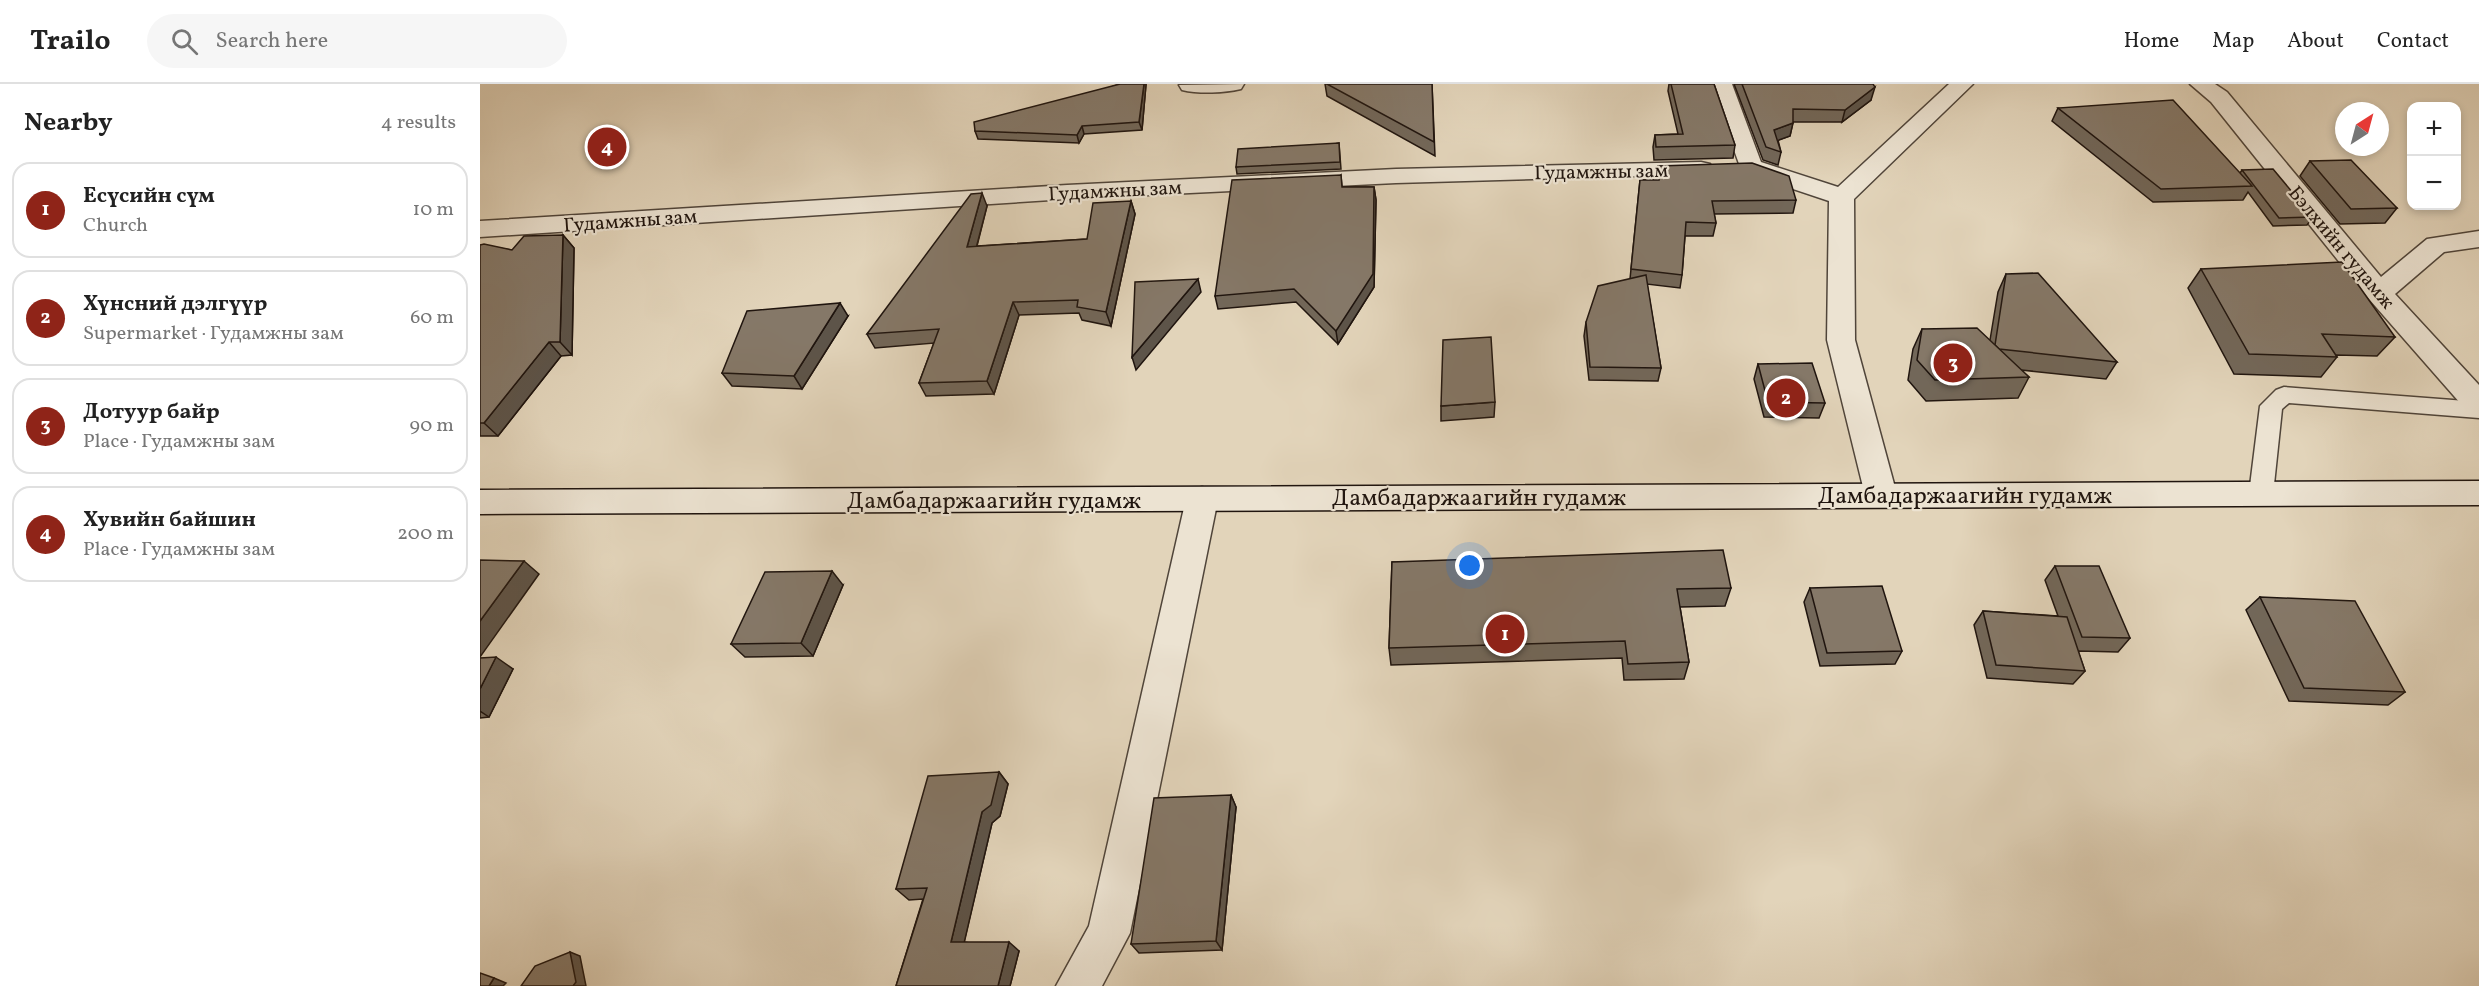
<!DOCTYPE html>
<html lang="en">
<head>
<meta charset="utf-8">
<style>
	body { margin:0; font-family:Vollkorn,serif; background:#f6f6f6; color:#222 }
	.controls { position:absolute; right:18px; top:18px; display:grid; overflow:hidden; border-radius:12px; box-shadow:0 3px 9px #0003 }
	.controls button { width:54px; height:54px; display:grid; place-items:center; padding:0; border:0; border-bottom:2px solid #e0e0e0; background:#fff; color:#222; font:30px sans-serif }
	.compass { position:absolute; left:1855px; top:18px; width:54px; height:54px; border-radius:50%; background:#fff; box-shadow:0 3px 9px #0003; rotate:36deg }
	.you { position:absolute; left:990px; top:482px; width:21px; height:21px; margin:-15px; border:4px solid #fff; border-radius:50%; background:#1a73e8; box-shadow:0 0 0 9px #1a73e833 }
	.badge { display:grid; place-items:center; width:39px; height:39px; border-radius:50%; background:#8f2418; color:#fff; font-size:20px; font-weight:700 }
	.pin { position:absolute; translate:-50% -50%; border:3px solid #fff; box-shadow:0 2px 6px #0006 }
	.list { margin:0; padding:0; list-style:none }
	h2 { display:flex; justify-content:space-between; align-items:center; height:78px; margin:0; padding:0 24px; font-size:26px }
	h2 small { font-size:20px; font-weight:400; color:#767676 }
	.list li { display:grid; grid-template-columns:39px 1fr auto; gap:18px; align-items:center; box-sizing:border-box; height:96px; margin:0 12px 12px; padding:0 12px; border:2px solid #e0e0e0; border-radius:18px }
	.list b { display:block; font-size:22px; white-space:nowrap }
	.list p { margin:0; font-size:20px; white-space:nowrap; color:#767676 }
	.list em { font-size:20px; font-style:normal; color:#767676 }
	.icon { flex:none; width:33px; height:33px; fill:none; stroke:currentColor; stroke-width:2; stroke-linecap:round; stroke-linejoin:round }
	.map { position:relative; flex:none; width:1999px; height:902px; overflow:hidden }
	header { display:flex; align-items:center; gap:36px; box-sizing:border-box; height:84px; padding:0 30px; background:#fff; border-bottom:2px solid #e0e0e0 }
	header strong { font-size:28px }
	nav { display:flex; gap:33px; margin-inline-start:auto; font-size:21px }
	.search { width:420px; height:54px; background:#f6f6f6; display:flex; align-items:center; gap:15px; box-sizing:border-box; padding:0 21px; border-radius:33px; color:#767676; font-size:22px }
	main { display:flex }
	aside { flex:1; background:#fff }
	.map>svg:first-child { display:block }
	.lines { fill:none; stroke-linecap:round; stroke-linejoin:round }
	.lane-casing { stroke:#50453a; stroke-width:3 }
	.street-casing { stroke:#50453a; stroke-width:3 }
	.secondary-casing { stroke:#20150f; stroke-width:3 }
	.lane { fill:#ece3d2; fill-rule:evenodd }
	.street { fill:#ece3d2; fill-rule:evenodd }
	.secondary { fill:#ece3d2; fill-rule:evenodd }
	.wall { fill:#726759; stroke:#20150f; stroke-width:1.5 }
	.shaded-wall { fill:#5d5449; stroke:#20150f; stroke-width:1.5 }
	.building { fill:#857868; stroke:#20150f; stroke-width:1.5 }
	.labels { text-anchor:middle; stroke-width:4.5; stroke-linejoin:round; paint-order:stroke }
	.far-street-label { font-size:20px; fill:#20150f; stroke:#ece3d2 }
	.street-label { font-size:24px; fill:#20150f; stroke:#ece3d2 }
</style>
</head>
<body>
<header>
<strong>Trailo</strong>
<div class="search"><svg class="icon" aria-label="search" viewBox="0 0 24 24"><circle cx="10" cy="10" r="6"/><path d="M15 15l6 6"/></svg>Search here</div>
<nav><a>Home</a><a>Map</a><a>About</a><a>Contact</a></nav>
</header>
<main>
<aside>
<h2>Nearby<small>4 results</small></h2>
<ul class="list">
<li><span class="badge">1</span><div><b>Есүсийн сүм</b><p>Church</p></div><em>10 m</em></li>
<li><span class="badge">2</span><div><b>Хүнсний дэлгүүр</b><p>Supermarket · Гудамжны зам</p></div><em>60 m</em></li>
<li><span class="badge">3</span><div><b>Дотуур байр</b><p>Place · Гудамжны зам</p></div><em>90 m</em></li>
<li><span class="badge">4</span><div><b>Хувийн байшин</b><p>Place · Гудамжны зам</p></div><em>200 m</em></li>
</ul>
</aside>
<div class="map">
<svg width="1999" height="902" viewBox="0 0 1999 902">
	<rect width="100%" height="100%" fill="#e2d4ba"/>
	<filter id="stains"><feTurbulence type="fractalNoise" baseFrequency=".00333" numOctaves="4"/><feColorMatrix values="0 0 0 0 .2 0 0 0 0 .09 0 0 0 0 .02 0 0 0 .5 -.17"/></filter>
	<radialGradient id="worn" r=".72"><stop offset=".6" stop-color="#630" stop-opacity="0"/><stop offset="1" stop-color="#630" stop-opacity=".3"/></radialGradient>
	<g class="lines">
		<g class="lane-casing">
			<path id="lane" d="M1804,303L1999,318V334L1809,319L1802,325L1793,410L1789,416L1781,419L1773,416L1769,410L1780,322L1796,306Z"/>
		</g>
		<g class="street-casing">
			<g id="street">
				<path d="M764,0L761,5C744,9 719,10 702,6L699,1Z"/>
				<path d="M1230,0H1252L1281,78L1358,103L1469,0H1493L1374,115L1375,256L1417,411L1412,420L1401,423L1390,420L1385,411L1347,256L1349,117L1262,88Z"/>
				<path d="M1710,0H1735L1747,8L1901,193L1947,155L1999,147V163L1964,168L1915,210L1999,301V331L1988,328L1889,215L1731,18Z"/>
				<path d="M1221,78L1230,80L1233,85L1230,90L916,99L587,115L0,153V137L587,101L916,85Z"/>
				<path d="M722,403L733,406L738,415L650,849L622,902H576L609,842L706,415L711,406Z"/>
			</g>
		</g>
		<g class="secondary-casing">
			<path id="secondary" d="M1999,397V421L0,430V406Z"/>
		</g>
		<use href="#lane" class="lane"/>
		<use href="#street" class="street"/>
		<use href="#secondary" class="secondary"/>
	</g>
	<g class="wall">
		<path d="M640,0H666L662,46L604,50L599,59L498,55L495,47Z"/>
		<path d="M845,0H952L955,72L847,12Z"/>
		<path d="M1189,0H1234L1255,61L1253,74L1174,76L1173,63L1175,51L1198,50L1188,7Z"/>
		<path d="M1254,0H1393L1391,16L1362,38H1313L1310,52L1298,56L1301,68L1298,81L1283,76Z"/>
		<path d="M1578,24L1760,89L1762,86L1833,133L1827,141L1793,142L1768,108L1763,116L1673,118L1572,37Z"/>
		<path d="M859,59L861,85L757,90L756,83Z"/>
		<path d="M1830,77L1917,124L1905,139L1860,140L1820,92Z"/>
		<path d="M1178,82L1316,116L1313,129L1234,130L1236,139L1233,152H1205L1202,191L1200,204L1167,200L1181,284L1178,297L1109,296L1104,252L1106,238L1150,195L1160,96H1176Z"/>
		<path d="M861,91L862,103H894L896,116L894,203L858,260L816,218L738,225L735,212Z"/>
		<path d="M651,117L655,130L631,242L602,236L599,229L539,231L514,310L446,312L439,299L454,259L395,264L387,250L507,122L497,162L607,155Z"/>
		<path d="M83,151L94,164L92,271L81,272L18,352H0V161L32,166Z"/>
		<path d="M1721,185L1915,253L1897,272L1856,271L1857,273L1841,293L1754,290L1708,204Z"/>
		<path d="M1526,190L1637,278L1626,295L1541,286L1549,293L1538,314L1446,317L1428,296L1433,265L1442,245L1510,256L1518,208Z"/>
		<path d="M368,232L322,305L252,302L242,289Z"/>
		<path d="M1278,280L1345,319L1339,334L1284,333L1274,295Z"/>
		<path d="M1015,318L1014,333L961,337V322Z"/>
		<path d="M912,478L1251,504L1245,522L1200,523L1209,578L1204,595L1144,596L1142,574L911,581L909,564Z"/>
		<path d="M1575,482L1650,554L1638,568L1598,567L1605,587L1593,600L1507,594L1494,541L1503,527L1578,532L1565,496Z"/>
		<path d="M363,501L333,572L265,573L251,560Z"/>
		<path d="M1330,504L1422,567L1415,580L1340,582L1324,518Z"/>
		<path d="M1780,513L1925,608L1908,621L1809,617L1766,526Z"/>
		<path d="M0,574L33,585L9,633L0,634Z"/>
		<path d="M519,688L528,700L520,732L512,739L484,858L539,867L530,902H416L443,815L429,816L416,805Z"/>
		<path d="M751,711L756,723L742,866L659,869L651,860Z"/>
	</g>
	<g class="shaded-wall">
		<path d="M664,0H666V1L662,46L659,38Z"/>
		<path d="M1395,3L1391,16L1362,38L1365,26Z"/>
		<path d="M1313,39L1310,52L1291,59L1294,46Z"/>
		<path d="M602,42L604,50L599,59L597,51Z"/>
		<path d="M894,103L896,116L894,203L858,260L856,247Z"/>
		<path d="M502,109L507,122L493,176L487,163Z"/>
		<path d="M651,117L655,130L631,242L626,228Z"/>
		<path d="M83,151L94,164L92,271L80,258Z"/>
		<path d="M718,195L721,208L656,286L652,273Z"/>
		<path d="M533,218L539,231L514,310L507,297Z"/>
		<path d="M360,219L368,232L322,305L314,292Z"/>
		<path d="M69,258L81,272L18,352L4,339Z"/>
		<path d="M44,477L59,490L0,573V537Z"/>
		<path d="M352,487L363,501L333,572L321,559Z"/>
		<path d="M16,573L33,585L9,633L0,627V605Z"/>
		<path d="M519,688L528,700L520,732L512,739L482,868L471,858L502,728Z"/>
		<path d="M751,711L756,723L742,866L736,857Z"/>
		<path d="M529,858L539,867L530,902H518Z"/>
		<path d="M90,868L100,872L106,902H93Z"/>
		<path d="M14,894L26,899L23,902H9Z"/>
	</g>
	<g class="building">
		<path d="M640,0H664L659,38L602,42L597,51L495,47L494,38Z"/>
		<path d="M847,0H952L954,58Z"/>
		<path d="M1191,0H1234L1255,61L1176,63L1175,51L1203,50Z"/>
		<path d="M1262,0H1393L1395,3L1365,26L1313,25V39L1294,46L1301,68L1286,63Z"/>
		<path d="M1693,16L1772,102L1681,105L1578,24Z"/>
		<path d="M859,59L860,78L756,83L758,65Z"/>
		<path d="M1871,76L1917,124L1871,125L1830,77Z"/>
		<path d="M1272,79L1309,92L1316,116L1232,117L1236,139L1206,138L1202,191L1151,185L1160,96H1179L1178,82Z"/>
		<path d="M1793,85L1833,133L1799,134L1762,86Z"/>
		<path d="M861,91L862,103H894L893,190L856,247L814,205L735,212L752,96Z"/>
		<path d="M502,109L487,163L607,155L613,119L651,117L626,228L597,223L598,216L533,218L507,297L439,299L459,245L387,250L491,110Z"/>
		<path d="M83,151L80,258H69L4,339H0V161L4,160L32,166L44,152Z"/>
		<path d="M1862,178L1915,253L1842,250L1857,273L1769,270L1721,185Z"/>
		<path d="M1558,189L1637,278L1519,265L1515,261L1526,190Z"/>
		<path d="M1166,191L1181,284L1110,283L1106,238L1118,202Z"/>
		<path d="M718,195L652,273L655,198Z"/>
		<path d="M360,219L314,292L242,289L267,227Z"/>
		<path d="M1497,244L1549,293L1455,296L1437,276L1442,245Z"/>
		<path d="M1011,253L1015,318L961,322L963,256Z"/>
		<path d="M1332,279L1345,319L1288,318L1278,280Z"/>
		<path d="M1243,466L1251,504L1197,505L1209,578L1148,580L1145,557L909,564L912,478Z"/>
		<path d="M0,476L44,477L0,537Z"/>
		<path d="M1575,482H1619L1650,554L1602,553Z"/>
		<path d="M352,487L321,559L251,560L285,488Z"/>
		<path d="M1402,502L1422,567L1347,569L1330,504Z"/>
		<path d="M1780,513L1875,517L1925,608L1824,604Z"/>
		<path d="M1503,527L1587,533L1605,587L1516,581Z"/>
		<path d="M16,573L0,605V574Z"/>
		<path d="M519,688L511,721L502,728L471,858H529L518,902H416L447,804L416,805L448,692Z"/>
		<path d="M751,711L736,857L651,860L674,714Z"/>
		<path d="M90,868L96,898L93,902H41L55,882Z"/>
		<path d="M0,889L14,894L9,902H0Z"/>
	</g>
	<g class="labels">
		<g class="far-street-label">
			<text transform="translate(1121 87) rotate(-1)" y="7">Гудамжны зам</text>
			<text transform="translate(635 106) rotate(-3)" y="7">Гудамжны зам</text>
			<text transform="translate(150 136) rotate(-4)" y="7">Гудамжны зам</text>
			<text transform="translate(1862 163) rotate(50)" y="7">Бэлхийн гудамж</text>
		</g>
		<g class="street-label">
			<text x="1485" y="419">Дамбадаржаагийн гудамж</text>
			<text x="999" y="421">Дамбадаржаагийн гудамж</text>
			<text x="514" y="424">Дамбадаржаагийн гудамж</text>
		</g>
	</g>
	<rect width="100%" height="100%" filter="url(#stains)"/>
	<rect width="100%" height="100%" fill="url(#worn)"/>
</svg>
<div class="controls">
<button>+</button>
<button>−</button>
</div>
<svg class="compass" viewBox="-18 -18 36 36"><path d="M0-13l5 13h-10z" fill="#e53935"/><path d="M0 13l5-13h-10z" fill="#767676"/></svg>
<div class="you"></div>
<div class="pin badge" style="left:1025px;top:550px">1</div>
<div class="pin badge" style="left:1306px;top:314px">2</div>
<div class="pin badge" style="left:1473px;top:279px">3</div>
<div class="pin badge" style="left:127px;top:63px">4</div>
</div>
</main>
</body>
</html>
